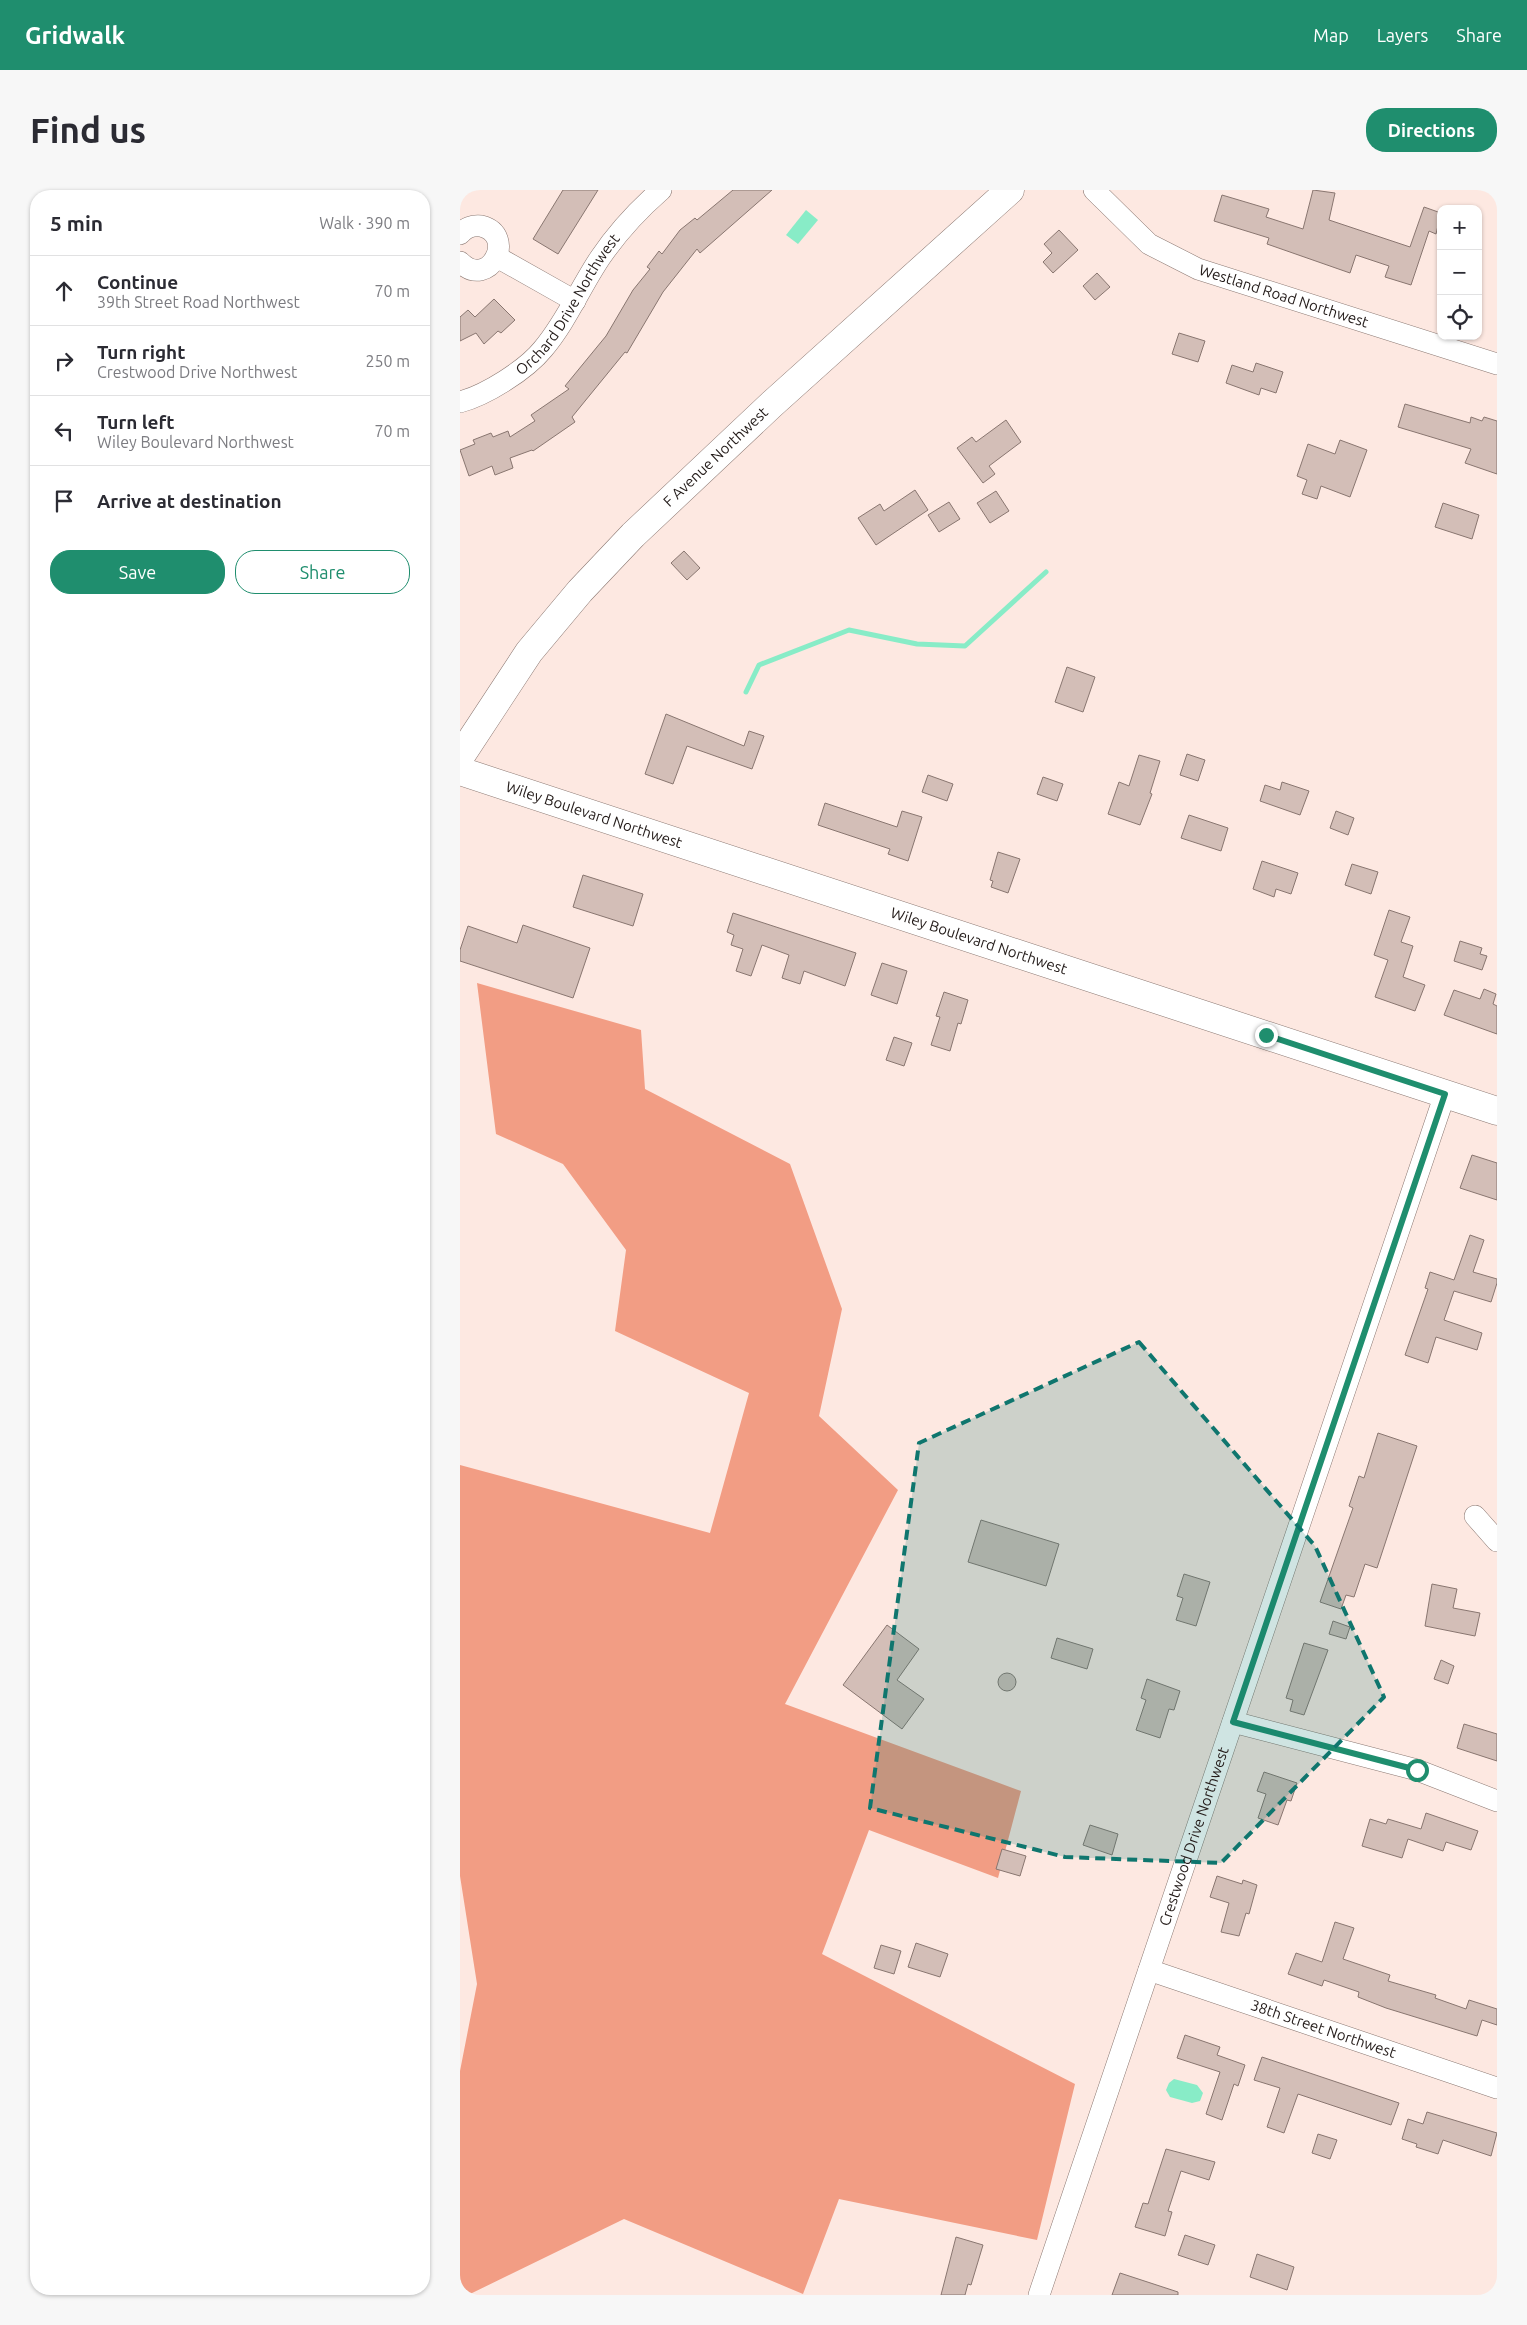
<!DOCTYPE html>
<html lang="en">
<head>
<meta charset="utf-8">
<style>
	body { margin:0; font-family:Ubuntu,sans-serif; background:#f7f7f7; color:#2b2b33 }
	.controls { position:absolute; right:15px; top:15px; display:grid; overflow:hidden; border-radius:10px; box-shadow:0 1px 4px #0004 }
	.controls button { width:45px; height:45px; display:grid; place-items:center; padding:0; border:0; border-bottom:1px solid #e1e1e2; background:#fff; color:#2b2b33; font:25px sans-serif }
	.stop { position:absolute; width:15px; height:15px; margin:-11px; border:4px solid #1f8e6e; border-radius:50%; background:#fff }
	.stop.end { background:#1f8e6e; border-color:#fff; box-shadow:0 1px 5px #0008 }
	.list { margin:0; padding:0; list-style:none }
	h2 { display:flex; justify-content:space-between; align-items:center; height:65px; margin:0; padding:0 20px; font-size:21px }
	h2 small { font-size:16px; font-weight:400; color:#7c7c81 }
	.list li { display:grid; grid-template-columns:32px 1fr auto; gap:15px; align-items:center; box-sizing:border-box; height:70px; padding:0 20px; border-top:1px solid #e1e1e2 }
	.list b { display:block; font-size:19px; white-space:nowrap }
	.list p { margin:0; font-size:16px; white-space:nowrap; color:#7c7c81 }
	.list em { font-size:16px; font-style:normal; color:#7c7c81 }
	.actions { display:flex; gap:10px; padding:15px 20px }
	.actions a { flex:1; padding:11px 0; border:1px solid #1f8e6e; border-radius:20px; text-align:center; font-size:18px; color:#1f8e6e }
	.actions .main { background:#1f8e6e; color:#fff }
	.icon { flex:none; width:28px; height:28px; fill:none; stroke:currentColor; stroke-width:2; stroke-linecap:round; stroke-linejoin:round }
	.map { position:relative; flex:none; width:1037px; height:2105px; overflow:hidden; border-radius:20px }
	header { display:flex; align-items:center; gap:30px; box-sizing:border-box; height:70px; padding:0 25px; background:#1f8e6e; color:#fff }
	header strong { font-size:24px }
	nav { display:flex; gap:28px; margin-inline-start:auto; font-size:18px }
	.intro { display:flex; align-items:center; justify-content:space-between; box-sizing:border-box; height:120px; padding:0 30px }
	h1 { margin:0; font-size:35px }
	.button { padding:12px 22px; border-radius:20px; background:#1f8e6e; color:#fff; font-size:18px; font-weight:700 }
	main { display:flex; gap:30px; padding:0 30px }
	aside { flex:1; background:#fff; border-radius:20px; box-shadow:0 1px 4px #0004 }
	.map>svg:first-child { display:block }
	.forest { fill:#f29d84 }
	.water { fill:#88ecc7 }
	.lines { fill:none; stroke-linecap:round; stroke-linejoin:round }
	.stream { stroke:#88ecc7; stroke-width:5 }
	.building { fill:#d3beb7; stroke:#897670 }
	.street-casing { stroke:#8b7872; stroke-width:22 }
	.secondary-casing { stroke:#8b7872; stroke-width:29 }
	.street { stroke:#fff; stroke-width:21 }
	.secondary { stroke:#fff; stroke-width:28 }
	.route { stroke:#1f8e6e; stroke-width:6 }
	.marked { fill:#0f766e; fill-opacity:0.2; stroke:#0f766e; stroke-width:4; stroke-dasharray:10 6; stroke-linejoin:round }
	.labels { text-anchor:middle; stroke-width:4; stroke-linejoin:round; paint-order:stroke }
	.street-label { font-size:15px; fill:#231b19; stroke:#fde8e1 }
</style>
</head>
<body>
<header>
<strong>Gridwalk</strong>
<nav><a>Map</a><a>Layers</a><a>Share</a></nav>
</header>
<div class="intro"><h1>Find us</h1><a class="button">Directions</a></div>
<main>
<aside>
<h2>5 min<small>Walk · 390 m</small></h2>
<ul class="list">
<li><svg class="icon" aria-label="ahead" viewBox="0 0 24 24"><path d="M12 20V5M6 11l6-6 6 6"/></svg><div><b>Continue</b><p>39th Street Road Northwest</p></div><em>70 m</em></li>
<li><svg class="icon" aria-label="right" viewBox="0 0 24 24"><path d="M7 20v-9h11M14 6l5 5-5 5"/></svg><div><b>Turn right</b><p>Crestwood Drive Northwest</p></div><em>250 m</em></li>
<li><svg class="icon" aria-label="left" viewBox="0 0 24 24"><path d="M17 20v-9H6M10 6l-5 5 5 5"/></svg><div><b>Turn left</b><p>Wiley Boulevard Northwest</p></div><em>70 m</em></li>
<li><svg class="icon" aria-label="arrive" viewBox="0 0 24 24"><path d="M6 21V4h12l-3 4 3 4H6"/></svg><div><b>Arrive at destination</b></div></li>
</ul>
<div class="actions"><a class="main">Save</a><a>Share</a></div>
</aside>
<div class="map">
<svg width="1037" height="2105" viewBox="0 0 1037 2105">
	<rect width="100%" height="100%" fill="#fde8e1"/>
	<path class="forest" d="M17,793L181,840L185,899L330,974L382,1119L359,1226L438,1300L325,1514L561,1601L538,1688L409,1640L362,1764L615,1894L577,2050L379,2009L343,2104L164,2029L8,2105H0V1881L17,1794L0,1686V1275L250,1343L289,1203L155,1141L166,1060L103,974L36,944Z"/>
	<g class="water">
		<path d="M346,20L358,30L338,54L326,45Z"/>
		<path d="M714,1889L737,1895L743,1903L740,1911L732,1913L710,1907L706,1900L709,1893Z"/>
	</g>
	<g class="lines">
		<path class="stream" d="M286,502L299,475L389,440L457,454L505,456L586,382"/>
	</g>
	<g class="building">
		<path d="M103,0H138L98,64L73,49Z"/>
		<path d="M273,0H312L240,63L237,59L203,102L167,163L165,162L112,227L115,232L73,261L72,260L50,268L53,278L35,285L32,276L9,286L0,260L15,254L13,250L31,243L33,247L48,241L50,247L75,231L71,225L109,199L105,196L146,146L173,100L190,79L187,77L199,61L202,64L220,40L235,28L237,30Z"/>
		<path d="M853,0L875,3L869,30L950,57L964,17L981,23L976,44L969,41L951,95L925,87L929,76L896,65L890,83L807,54L809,48L754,31L762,5L809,19L806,27L843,39Z"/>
		<path d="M599,40L618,60L593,83L583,72L592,63L584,54Z"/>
		<path d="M637,83L650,97L635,110L623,96Z"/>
		<path d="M34,109L55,130L41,143L38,141L24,154L16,143L0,151V127L8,120L15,127Z"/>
		<path d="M719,143L745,151L738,172L712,164Z"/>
		<path d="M796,173L823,182L816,203L801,198L799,205L766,193L772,175L793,182Z"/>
		<path d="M945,214L1010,233L1011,227L1022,231L1024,227L1037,231V284L1005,273L1011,259L938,237Z"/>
		<path d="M546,230L561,252L529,276L535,284L523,293L497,258L512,247L516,252Z"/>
		<path d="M880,250L907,260L890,307L861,296L857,309L842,304L847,290L837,286L848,254L875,264Z"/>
		<path d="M455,300L468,320L416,355L398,328L420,314L424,321Z"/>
		<path d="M536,301L549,321L530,333L517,313Z"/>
		<path d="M489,312L500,329L479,342L468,325Z"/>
		<path d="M983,313L1019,325L1012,349L975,337Z"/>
		<path d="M224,361L240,378L227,390L211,373Z"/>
		<path d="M607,477L635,487L623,522L595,512Z"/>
		<path d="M206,524L284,556L289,541L304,546L292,579L227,556L213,594L185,584Z"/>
		<path d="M727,564L745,570L738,591L720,585Z"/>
		<path d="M679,565L700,571L690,603L692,604L680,635L648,624L659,592L669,596Z"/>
		<path d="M468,585L493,594L487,611L462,602Z"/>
		<path d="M583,587L603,594L597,611L577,604Z"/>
		<path d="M822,592L849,601L840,625L800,611L805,595L820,600Z"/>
		<path d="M365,613L437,637L442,621L462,627L448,671L428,664L430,659L358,635Z"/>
		<path d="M876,621L894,628L888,645L870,638Z"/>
		<path d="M729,625L768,638L761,661L721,648Z"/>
		<path d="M538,662L560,669L548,703L531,697L533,691L530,690Z"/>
		<path d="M802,671L838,683L831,704L816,699L814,707L793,699Z"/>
		<path d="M892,674L918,682L911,704L885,695Z"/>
		<path d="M123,685L183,704L173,736L113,717Z"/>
		<path d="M929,720L950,727L941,752L953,756L943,787L965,795L955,821L915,807L928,770L914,765Z"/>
		<path d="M273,723L396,763L385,796L344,781L340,794L322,788L329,765L302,755L291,786L276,781L283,759L271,755L274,745L267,742Z"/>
		<path d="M63,735L130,758L113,808L0,771V760L8,736L57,753Z"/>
		<path d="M1000,751L1022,758L1020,764L1027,766L1022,780L994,771Z"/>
		<path d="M422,773L447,781L437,814L411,805Z"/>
		<path d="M1024,799L1036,804L1033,814L1037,816V844L984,825L994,800L1020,809Z"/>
		<path d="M484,802L508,810L501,834L498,833L490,861L471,855L480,827L476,826Z"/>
		<path d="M434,847L452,853L444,876L426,870Z"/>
		<path d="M1012,965L1037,973V1010L1000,998Z"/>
		<path d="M1010,1045L1024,1050L1013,1082L1037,1089V1093L1031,1112L994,1101L984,1130L1022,1143L1017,1160L976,1147L968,1173L945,1165L968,1099L965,1098L970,1082L994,1090Z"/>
		<path d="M918,1243L957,1256L917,1378L905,1374L894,1407L886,1405L881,1419L860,1412L893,1318L889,1316L899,1286L904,1288Z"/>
		<path d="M521,1330L599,1354L586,1396L508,1372Z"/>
		<path d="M724,1384L750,1392L736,1436L716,1430L723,1408L717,1406Z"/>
		<path d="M972,1394L997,1399L993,1418L1020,1423L1015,1446L965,1436Z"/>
		<path d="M873,1431L890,1437L886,1449L869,1444Z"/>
		<path d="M427,1435L459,1459L437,1490L464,1509L442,1539L383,1495Z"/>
		<path d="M597,1448L633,1459L627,1479L591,1468Z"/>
		<path d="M844,1453L868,1460L844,1525L830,1521L833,1510L826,1508Z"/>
		<path d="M981,1470L994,1476L988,1494L974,1489Z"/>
		<circle cx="547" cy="1492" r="9"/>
		<path d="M687,1489L720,1501L714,1520L709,1519L700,1548L676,1540L686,1510L681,1508Z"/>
		<path d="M1004,1534L1037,1544V1571L997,1558Z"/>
		<path d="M804,1582L837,1593L831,1611L827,1610L818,1635L798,1628L806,1604L797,1601Z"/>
		<path d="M966,1623L1018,1641L1011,1660L986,1652L983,1661L948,1649L942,1668L902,1656L910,1629L926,1634L928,1629L961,1639Z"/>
		<path d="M630,1635L658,1644L652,1665L623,1655Z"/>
		<path d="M542,1659L566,1666L560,1686L536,1679Z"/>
		<path d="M757,1686L782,1694L783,1690L797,1695L789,1724L786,1723L779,1746L761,1742L769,1713L750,1707Z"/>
		<path d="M875,1732L894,1738L883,1769L930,1785L928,1791L976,1805L975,1808L1006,1819L1009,1810L1037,1819V1835L1022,1830L1017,1846L926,1818L898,1807L899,1802L864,1790L862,1796L828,1784L836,1763L862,1772Z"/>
		<path d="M456,1753L488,1764L480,1787L448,1777Z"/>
		<path d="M421,1755L441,1761L434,1784L414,1778Z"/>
		<path d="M725,1845L760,1857L757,1865L785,1875L778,1896L774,1894L762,1930L746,1924L760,1882L717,1868Z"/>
		<path d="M802,1867L939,1913L931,1935L838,1904L824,1943L807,1937L820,1898L794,1890Z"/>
		<path d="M967,1922L1037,1943L1031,1966L983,1950L978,1964L956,1957L957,1954L942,1949L948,1929L963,1934Z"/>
		<path d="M858,1944L877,1950L870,1969L852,1963Z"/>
		<path d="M706,1959L755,1972L749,1990L721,1981L708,2021L712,2022L705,2046L675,2037L683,2013L688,2014Z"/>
		<path d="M725,2045L755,2055L748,2075L718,2065Z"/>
		<path d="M496,2047L523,2055L511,2095L508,2094L505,2105H481Z"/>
		<path d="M797,2064L834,2077L827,2100L790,2087Z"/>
		<path d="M660,2083L718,2102V2105H652Z"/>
	</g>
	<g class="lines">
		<g class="street-casing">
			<g id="street">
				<path id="s1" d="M634,0L689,54L738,79L1037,174"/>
				<path d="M0,44C5,38 13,35 21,36C58,45 29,101 0,72"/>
				<path d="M37,67L115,111"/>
				<path id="s2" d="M0,212C26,205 66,180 83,159C106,132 120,98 140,68C157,43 178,20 201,0"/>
				<path d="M1015,1326L1037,1351"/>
				<path d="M773,1532L957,1580L1037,1611"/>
				<path id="s3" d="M689,1780L1037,1898"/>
				<path id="s4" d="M579,2105L985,904"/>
			</g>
		</g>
		<g class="secondary-casing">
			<g id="secondary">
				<path id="s5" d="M0,567L69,462L120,401L173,345L312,214L550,0"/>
				<path id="s6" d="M0,581L1037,921"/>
			</g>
		</g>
		<use href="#street" class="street"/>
		<use href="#secondary" class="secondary"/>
	</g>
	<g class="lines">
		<path class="route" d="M806,845L985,904L773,1532L957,1580"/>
	</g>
	<path class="marked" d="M679,1152L855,1356L924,1507L761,1673L605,1667L410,1618L459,1253Z"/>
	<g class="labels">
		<g class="street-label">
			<text dy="5" stroke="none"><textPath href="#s1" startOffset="222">Westland Road Northwest</textPath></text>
			<text dy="5" stroke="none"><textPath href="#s2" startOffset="150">Orchard Drive Northwest</textPath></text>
			<text dy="5" stroke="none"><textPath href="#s5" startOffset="396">F Avenue Northwest</textPath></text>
			<text dy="5" stroke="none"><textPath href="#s6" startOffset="141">Wiley Boulevard Northwest</textPath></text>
			<text dy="5" stroke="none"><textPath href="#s6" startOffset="546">Wiley Boulevard Northwest</textPath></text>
			<text dy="5" stroke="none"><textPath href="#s4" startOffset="484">Crestwood Drive Northwest</textPath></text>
			<text dy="5" stroke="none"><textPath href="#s3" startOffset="184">38th Street Northwest</textPath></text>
		</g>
	</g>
</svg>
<div class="controls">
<button>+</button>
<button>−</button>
<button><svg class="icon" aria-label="locate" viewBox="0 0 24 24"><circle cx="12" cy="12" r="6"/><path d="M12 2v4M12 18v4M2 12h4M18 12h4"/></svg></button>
</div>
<div class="stop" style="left:957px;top:1580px"></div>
<div class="stop end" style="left:806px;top:845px"></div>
</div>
</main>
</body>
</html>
